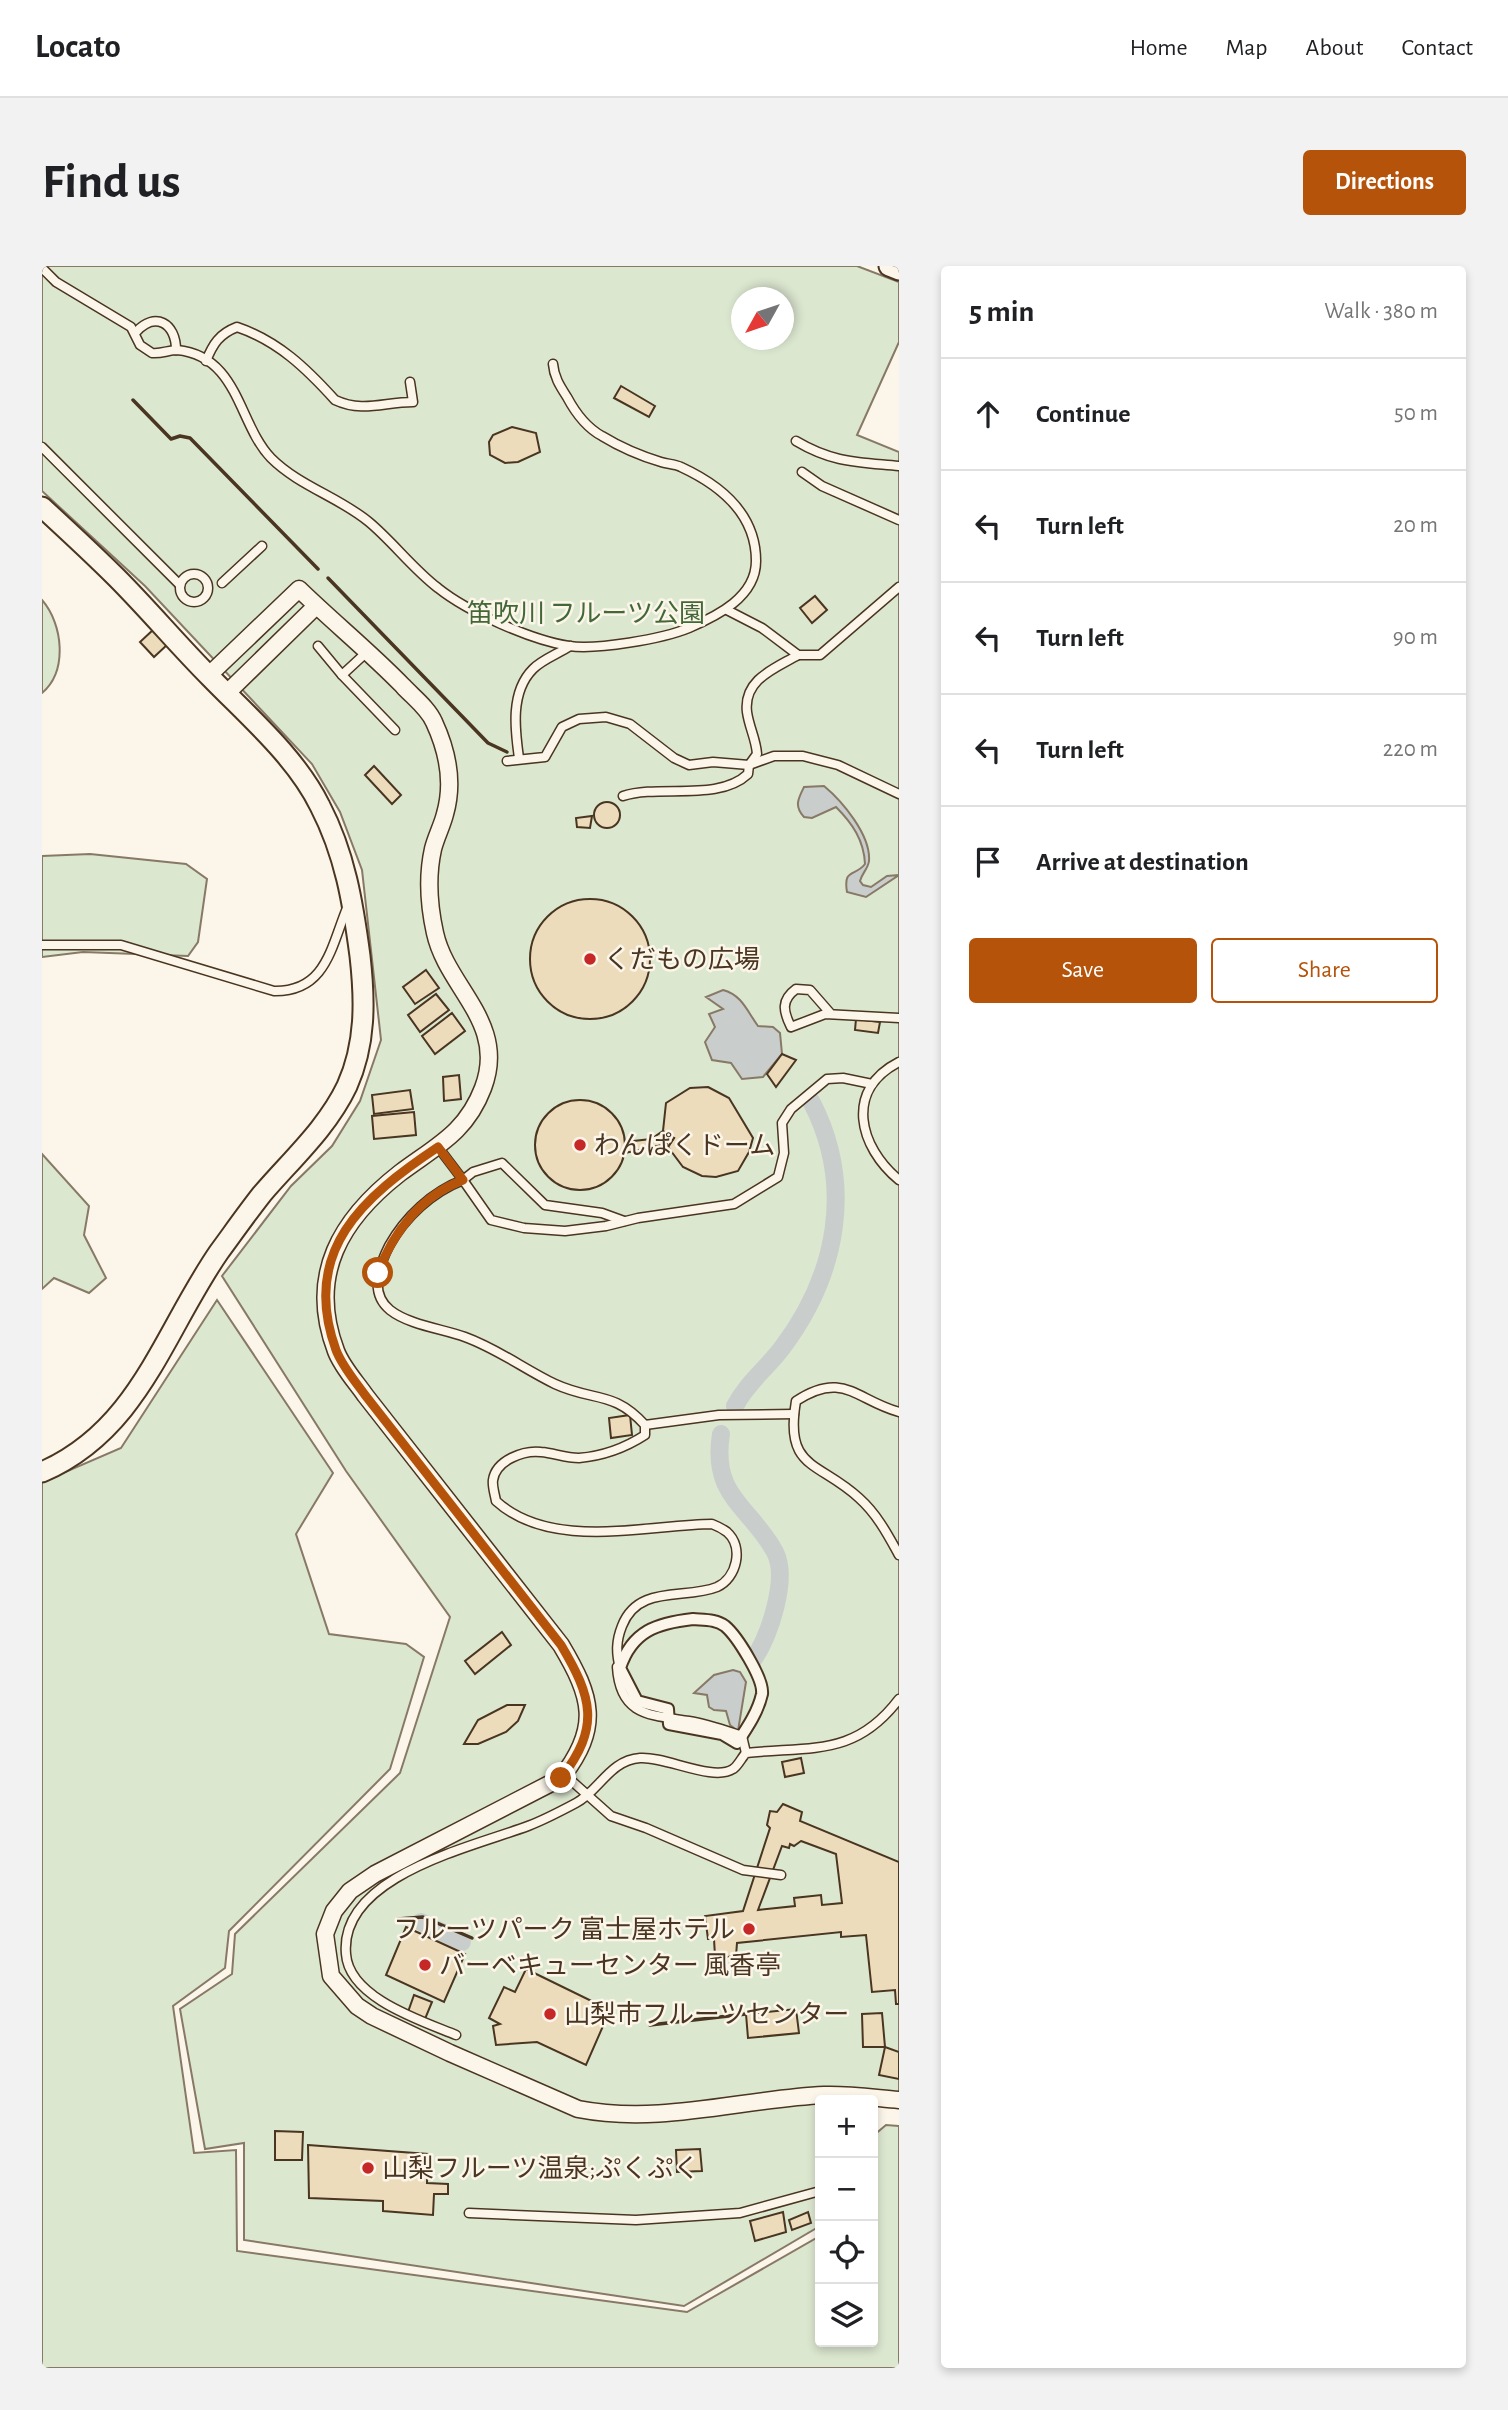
<!DOCTYPE html>
<html lang="en">
<head>
<meta charset="utf-8">
<style>
	body { margin:0; font-family:"Alegreya Sans","Noto Sans JP",sans-serif; background:#f2f2f2; color:#202124 }
	.controls { position:absolute; right:21px; bottom:21px; display:grid; overflow:hidden; border-radius:7px; box-shadow:0 4px 10px #0003 }
	.controls button { width:63px; height:63px; display:grid; place-items:center; padding:0; border:0; border-bottom:2px solid #e0e0e0; background:#fff; color:#202124; font:35px sans-serif }
	.compass { position:absolute; left:689px; top:21px; width:63px; height:63px; border-radius:50%; background:#fff; box-shadow:0 4px 10px #0003; rotate:230deg }
	.stop { position:absolute; width:21px; height:21px; margin:-16px; border:5px solid #b45309; border-radius:50%; background:#fff }
	.stop.end { background:#b45309; border-color:#fff; box-shadow:0 2px 7px #0008 }
	.list { margin:0; padding:0; list-style:none }
	h2 { display:flex; justify-content:space-between; align-items:center; height:91px; margin:0; padding:0 28px; font-size:30px }
	h2 small { font-size:23px; font-weight:400; color:#757577 }
	.list li { display:grid; grid-template-columns:46px 1fr auto; gap:21px; align-items:center; box-sizing:border-box; height:112px; padding:0 28px; border-top:2px solid #e0e0e0 }
	.list b { display:block; font-size:26px; white-space:nowrap }
	.list em { font-size:23px; font-style:normal; color:#757577 }
	.actions { display:flex; gap:14px; padding:21px 28px }
	.actions a { flex:1; padding:16px 0; border:2px solid #b45309; border-radius:7px; text-align:center; font-size:24px; color:#b45309 }
	.actions .main { background:#b45309; color:#fff }
	.icon { flex:none; width:38px; height:38px; fill:none; stroke:currentColor; stroke-width:2; stroke-linecap:round; stroke-linejoin:round }
	.map { position:relative; flex:none; width:857px; height:2102px; overflow:hidden; border-radius:7px }
	header { display:flex; align-items:center; gap:42px; box-sizing:border-box; height:98px; padding:0 35px; background:#fff; border-bottom:2px solid #e0e0e0 }
	header strong { font-size:33px }
	nav { display:flex; gap:38px; margin-inline-start:auto; font-size:24px }
	.intro { display:flex; align-items:center; justify-content:space-between; box-sizing:border-box; height:168px; padding:0 42px }
	h1 { margin:0; font-size:49px }
	.button { padding:18px 32px; border-radius:7px; background:#b45309; color:#fff; font-size:24px; font-weight:700 }
	main { display:flex; gap:42px; padding:0 42px }
	aside { flex:1; background:#fff; border-radius:7px; box-shadow:0 4px 10px #0003 }
	.map>svg:first-child { display:block }
	.green { fill:#dce7d0; stroke:#887966; stroke-width:2; fill-rule:evenodd }
	.water { fill:#c9cecd; stroke:#887966; stroke-width:2 }
	.lines { fill:none; stroke-linecap:round; stroke-linejoin:round }
	.canal { stroke:#c9cecd; stroke-width:18 }
	.building { fill:#ecdcbc; stroke:#4a3520; stroke-width:2; fill-rule:evenodd }
	.service-casing { stroke:#4a3520; stroke-width:11 }
	.pedestrian-casing { stroke:#4a3520; stroke-width:14 }
	.minor-casing { stroke:#4a3520; stroke-width:19 }
	.tertiary-casing { stroke:#4a3520; stroke-width:23 }
	.service { stroke:#fbf6e9; stroke-width:8 }
	.pedestrian { stroke:#fbf6e9; stroke-width:10 }
	.minor { stroke:#fbf6e9; stroke-width:16 }
	.tertiary { stroke:#fbf6e9; stroke-width:19 }
	.wall { stroke:#4a3520; stroke-width:3.5 }
	.route { stroke:#b45309; stroke-width:9 }
	.poi-dot { fill:#c62828; stroke:#fbf6e9; stroke-width:2.5 }
	.labels { text-anchor:middle; stroke-width:5; stroke-linejoin:round; paint-order:stroke }
	.park-label { font-size:26px; fill:#436837; stroke:#fbf6e9 }
	.poi-label { font-size:26px; fill:#4a3520; stroke:#fbf6e9; text-anchor:start }
</style>
</head>
<body>
<header>
<strong>Locato</strong>
<nav><a>Home</a><a>Map</a><a>About</a><a>Contact</a></nav>
</header>
<div class="intro"><h1>Find us</h1><a class="button">Directions</a></div>
<main>
<div class="map">
<svg width="857" height="2102" viewBox="0 0 857 2102">
	<rect width="100%" height="100%" fill="#fbf6e9"/>
	<g class="green">
		<path d="M0,0H815L857,16V76L815,169L857,186V1840L778,1834V1960L642,2040L202,1974V1877L163,1883L138,1743L190,1708L193,1668L358,1507L408,1351L304,1205L180,1010L249,920L290,880L318,835L339,774L320,604L298,546L270,498L103,320L0,225ZM699,32H741V74H699Z"/>
		<path d="M0,334C21,358 26,405 0,427Z"/>
		<path d="M48,588L144,598L165,613L156,676L146,690L41,686L0,691V590Z"/>
		<path d="M0,888L47,940L42,969L64,1012L47,1027L12,1012L0,1023Z"/>
		<path d="M175,1034L291,1207L254,1268L287,1368L364,1378L382,1391L348,1503L187,1665L183,1702L131,1740L152,1887L194,1884L195,1985L645,2046L778,1970V2076H831V1870L844,1859L857,1860V2102H0V1216L79,1182Z"/>
	</g>
	<g class="water">
		<path d="M782,520C800,535 829,569 827,595C826,603 820,607 818,615L821,619L829,621L845,610L857,609L824,631L805,626C801,602 813,611 823,598C822,574 810,557 794,541L770,552L762,551C752,540 756,533 762,521Z"/>
		<path d="M681,724C700,729 705,745 716,760L731,761L738,767L740,788L721,811L700,813L689,797L670,794L663,776L673,761L667,748L681,743L664,731Z"/>
		<path d="M691,1404L698,1406L704,1416L696,1465L688,1459L684,1445L672,1444L667,1441L665,1429L652,1427L672,1409Z"/>
	</g>
	<g class="lines">
		<g class="canal">
			<path d="M693,1140C705,1117 724,1103 740,1082C795,1009 813,919 769,835"/>
			<path d="M679,1168C669,1231 708,1240 733,1286C747,1313 727,1371 711,1394"/>
			<path d="M379,1656L420,1676"/>
		</g>
	</g>
	<g class="building">
		<path d="M579,120L613,140L607,151L572,132Z"/>
		<path d="M470,161L494,167L498,186L476,196L463,197L448,189L447,176L451,169Z"/>
		<path d="M773,330L785,344L770,357L758,342Z"/>
		<path d="M112,363L126,378L112,391L98,376Z"/>
		<path d="M332,500L359,529L350,538L323,509Z"/>
		<circle cx="565" cy="549" r="13"/>
		<path d="M550,550L548,562L535,561L534,552Z"/>
		<circle cx="548" cy="693" r="60"/>
		<path d="M384,704L397,722L373,738L361,721Z"/>
		<path d="M394,728L407,744L378,766L366,749Z"/>
		<path d="M410,747L423,765L393,788L380,770Z"/>
		<path d="M814,753L838,756L836,767L813,764Z"/>
		<path d="M740,788L754,794L734,821L725,808Z"/>
		<path d="M417,809L419,833L402,835L401,811Z"/>
		<path d="M666,821L687,832L711,872L707,886L696,905L674,911L660,910L641,901L626,881L632,872L621,865L624,837L648,822Z"/>
		<path d="M368,824L371,843L332,848L330,829Z"/>
		<circle cx="538" cy="879" r="45"/>
		<path d="M372,846L374,869L332,873L330,850Z"/>
		<path d="M621,865L632,872L626,881L625,878L583,887V876L609,873Z"/>
		<path d="M588,1149L590,1169L569,1172L567,1152Z"/>
		<path d="M460,1366L469,1379L433,1408L423,1395Z"/>
		<path d="M465,1439H483L476,1455L464,1466L436,1478H422L436,1454Z"/>
		<path d="M759,1492L762,1507L743,1511L740,1496Z"/>
		<path d="M741,1538L760,1546L758,1555L857,1596V1738H854L853,1724L830,1726L824,1669L799,1671V1666L695,1677L694,1690L677,1692V1688L673,1690L672,1673H666L663,1650L701,1645L728,1562L725,1559L728,1545L735,1546ZM759,1575L794,1588L800,1637L780,1639L779,1629L752,1632L753,1640L716,1644L740,1580L747,1582L748,1578L752,1580Z"/>
		<path d="M364,1661L423,1688L402,1736L344,1709Z"/>
		<path d="M484,1703L568,1744L544,1799L495,1776L454,1779L451,1760L458,1758L447,1752L462,1721L473,1726Z"/>
		<path d="M372,1729L390,1736L383,1753L366,1746Z"/>
		<path d="M754,1743L757,1767L706,1772L704,1748Z"/>
		<path d="M840,1747L843,1781H821L820,1748Z"/>
		<path d="M843,1781L857,1786V1813L837,1809Z"/>
		<path d="M233,1865L261,1866L260,1894H233Z"/>
		<path d="M266,1879L386,1888L385,1917L406,1918V1928H392L391,1949L341,1945V1935L267,1932Z"/>
		<path d="M658,1883L660,1905L635,1906L634,1884Z"/>
		<path d="M741,1946L744,1966L713,1975L708,1955Z"/>
		<path d="M766,1946L769,1957L750,1964L747,1954Z"/>
	</g>
	<g class="lines">
		<g class="service-casing">
			<g id="service">
				<path d="M0,2L14,16L89,61L98,79L110,87C119,88 127,84 135,84C197,90 196,158 229,192C257,220 297,231 327,256C351,276 371,303 396,322C426,346 489,374 527,380C555,384 620,373 647,362C675,350 714,331 714,295C714,248 678,219 639,201C633,198 625,198 619,196C599,190 578,181 560,170C545,162 533,146 525,131C518,120 512,111 511,98"/>
				<path d="M94,66C113,45 134,57 134,84"/>
				<path d="M164,95C171,78 177,68 195,61C236,75 264,102 293,134C321,147 342,136 371,136L368,116"/>
				<path d="M754,175C791,197 816,196 857,200"/>
				<path d="M0,181L138,319"/>
				<path d="M760,206L780,220L857,254"/>
				<circle cx="152" cy="322" r="14"/>
				<path d="M180,317L220,280"/>
				<path d="M685,344L720,362L756,389H778L857,321"/>
				<path d="M276,380L300,409"/>
				<path d="M326,385L300,409L353,464"/>
				<path d="M477,492C473,464 468,426 491,403C501,393 516,388 528,380"/>
				<path d="M465,495L503,491L520,461L537,453L564,451L588,458L632,492L647,499L671,496L707,499L732,490H761L796,499L857,528"/>
				<path d="M581,530C619,518 676,536 706,508L707,499L715,488C714,473 707,461 705,446C701,413 734,402 756,389"/>
				<path d="M0,679H79L232,725C284,726 289,681 305,642"/>
				<path d="M789,748L768,724L754,723C739,734 741,745 749,761L783,748L857,752"/>
				<path d="M857,796C802,824 817,881 857,914"/>
				<path d="M396,881L421,914L431,906L460,897L503,939L560,947L582,955"/>
				<path d="M857,1146C814,1134 801,1104 754,1135C742,1204 777,1195 817,1232C835,1248 846,1269 857,1289"/>
				<path d="M603,1159L677,1149L752,1148"/>
				<path d="M575,1401C578,1450 608,1449 647,1455C666,1458 682,1464 700,1470L704,1487"/>
				<path d="M578,1402C574,1387 574,1375 580,1360C596,1318 643,1334 675,1321C695,1312 702,1281 685,1266C681,1263 675,1260 670,1258C604,1259 509,1285 454,1235C453,1229 450,1220 451,1214C454,1194 482,1184 499,1186C512,1187 523,1192 537,1192C560,1190 583,1182 603,1169V1159C571,1124 552,1136 513,1118C482,1103 456,1083 423,1071C401,1063 367,1059 348,1044C327,1027 337,1000 347,980C363,951 390,926 421,914L449,954L482,962L523,965L564,960L596,952L692,938L736,911L742,887L740,857L749,843L785,813L801,812L830,818"/>
				<path d="M519,1512L532,1517L569,1550L604,1562L701,1604L739,1609"/>
				<path d="M414,1769C380,1755 307,1732 304,1688C297,1610 430,1581 486,1560C502,1554 519,1545 534,1537C557,1525 568,1494 598,1492C623,1490 671,1516 691,1503C696,1500 700,1491 704,1487C770,1480 813,1491 857,1433"/>
				<path d="M427,1947L594,1954L698,1947L778,1925"/>
			</g>
		</g>
		<g class="pedestrian-casing">
			<path id="pedestrian" d="M651,1353C662,1354 674,1353 683,1360C695,1370 722,1413 720,1428C716,1446 705,1462 695,1477L680,1468L627,1458L626,1443L595,1435L578,1402C590,1365 615,1357 651,1353Z"/>
		</g>
		<g class="minor-casing">
			<g id="minor">
				<path d="M166,410L257,323C291,356 328,386 361,420C371,431 386,442 392,456C405,484 412,517 403,548C400,560 394,571 391,583C385,610 387,640 393,667C405,722 466,757 441,822C424,867 394,880 358,907C299,953 265,1009 294,1085C300,1101 314,1116 323,1129L519,1379C550,1431 559,1461 519,1512L333,1608L308,1625L292,1645L283,1668L289,1710L315,1740L330,1750L408,1787L536,1843C619,1859 699,1833 782,1829C806,1828 833,1832 857,1834"/>
				<path d="M184,428L274,340"/>
			</g>
		</g>
		<g class="tertiary-casing">
			<g id="tertiary">
				<path d="M847,0L857,4"/>
				<path d="M0,241C25,264 50,287 74,311C107,344 136,379 169,412C206,450 254,491 278,540C303,588 311,637 318,690C323,734 324,778 305,820C285,862 250,893 220,928C205,947 191,967 177,986C121,1067 97,1164 0,1206"/>
			</g>
		</g>
		<use href="#service" class="service"/>
		<use href="#pedestrian" class="pedestrian"/>
		<use href="#minor" class="minor"/>
		<use href="#tertiary" class="tertiary"/>
		<g class="wall">
			<path d="M91,134L129,173L138,170L148,172L276,303"/>
			<path d="M286,312L446,477L465,486"/>
			<path d="M356,1653L381,1651L430,1672"/>
			<path d="M608,1759L704,1748"/>
		</g>
	</g>
	<g class="lines">
		<path class="route" d="M336,1007C351,966 379,930 421,914L396,881C321,931 258,985 294,1084C300,1100 313,1115 323,1129L519,1379C550,1431 559,1461 519,1512"/>
	</g>
	<g class="poi-dot">
		<circle cx="548" cy="693" r="7"/>
		<circle cx="538" cy="879" r="7"/>
		<circle cx="707" cy="1663" r="7"/>
		<circle cx="383" cy="1699" r="7"/>
		<circle cx="508" cy="1748" r="7"/>
		<circle cx="326" cy="1902" r="7"/>
	</g>
	<g class="labels">
		<g class="park-label">
			<text x="544" y="356">笛吹川 フルーツ公園</text>
		</g>
		<g class="poi-label">
			<text x="562" y="702">くだもの広場</text>
			<text x="552" y="888">わんぱくドーム</text>
			<text x="693" y="1672" text-anchor="end">フルーツパーク 富士屋ホテル</text>
			<text x="397" y="1708">バーベキューセンター 風香亭</text>
			<text x="522" y="1757">山梨市フルーツセンター</text>
			<text x="340" y="1911">山梨フルーツ温泉;ぷくぷく</text>
		</g>
	</g>
</svg>
<div class="controls">
<button>+</button>
<button>−</button>
<button><svg class="icon" aria-label="locate" viewBox="0 0 24 24"><circle cx="12" cy="12" r="6"/><path d="M12 2v4M12 18v4M2 12h4M18 12h4"/></svg></button>
<button><svg class="icon" aria-label="layers" viewBox="0 0 24 24"><path d="M12 4l9 5-9 5-9-5zM3 14l9 5 9-5"/></svg></button>
</div>
<svg class="compass" viewBox="-18 -18 36 36"><path d="M0-13l5 13h-10z" fill="#e53935"/><path d="M0 13l5-13h-10z" fill="#757577"/></svg>
<div class="stop" style="left:336px;top:1007px"></div>
<div class="stop end" style="left:519px;top:1512px"></div>
</div>
<aside>
<h2>5 min<small>Walk · 380 m</small></h2>
<ul class="list">
<li><svg class="icon" aria-label="ahead" viewBox="0 0 24 24"><path d="M12 20V5M6 11l6-6 6 6"/></svg><div><b>Continue</b></div><em>50 m</em></li>
<li><svg class="icon" aria-label="left" viewBox="0 0 24 24"><path d="M17 20v-9H6M10 6l-5 5 5 5"/></svg><div><b>Turn left</b></div><em>20 m</em></li>
<li><svg class="icon" aria-label="left" viewBox="0 0 24 24"><path d="M17 20v-9H6M10 6l-5 5 5 5"/></svg><div><b>Turn left</b></div><em>90 m</em></li>
<li><svg class="icon" aria-label="left" viewBox="0 0 24 24"><path d="M17 20v-9H6M10 6l-5 5 5 5"/></svg><div><b>Turn left</b></div><em>220 m</em></li>
<li><svg class="icon" aria-label="arrive" viewBox="0 0 24 24"><path d="M6 21V4h12l-3 4 3 4H6"/></svg><div><b>Arrive at destination</b></div></li>
</ul>
<div class="actions"><a class="main">Save</a><a>Share</a></div>
</aside>
</main>
</body>
</html>
